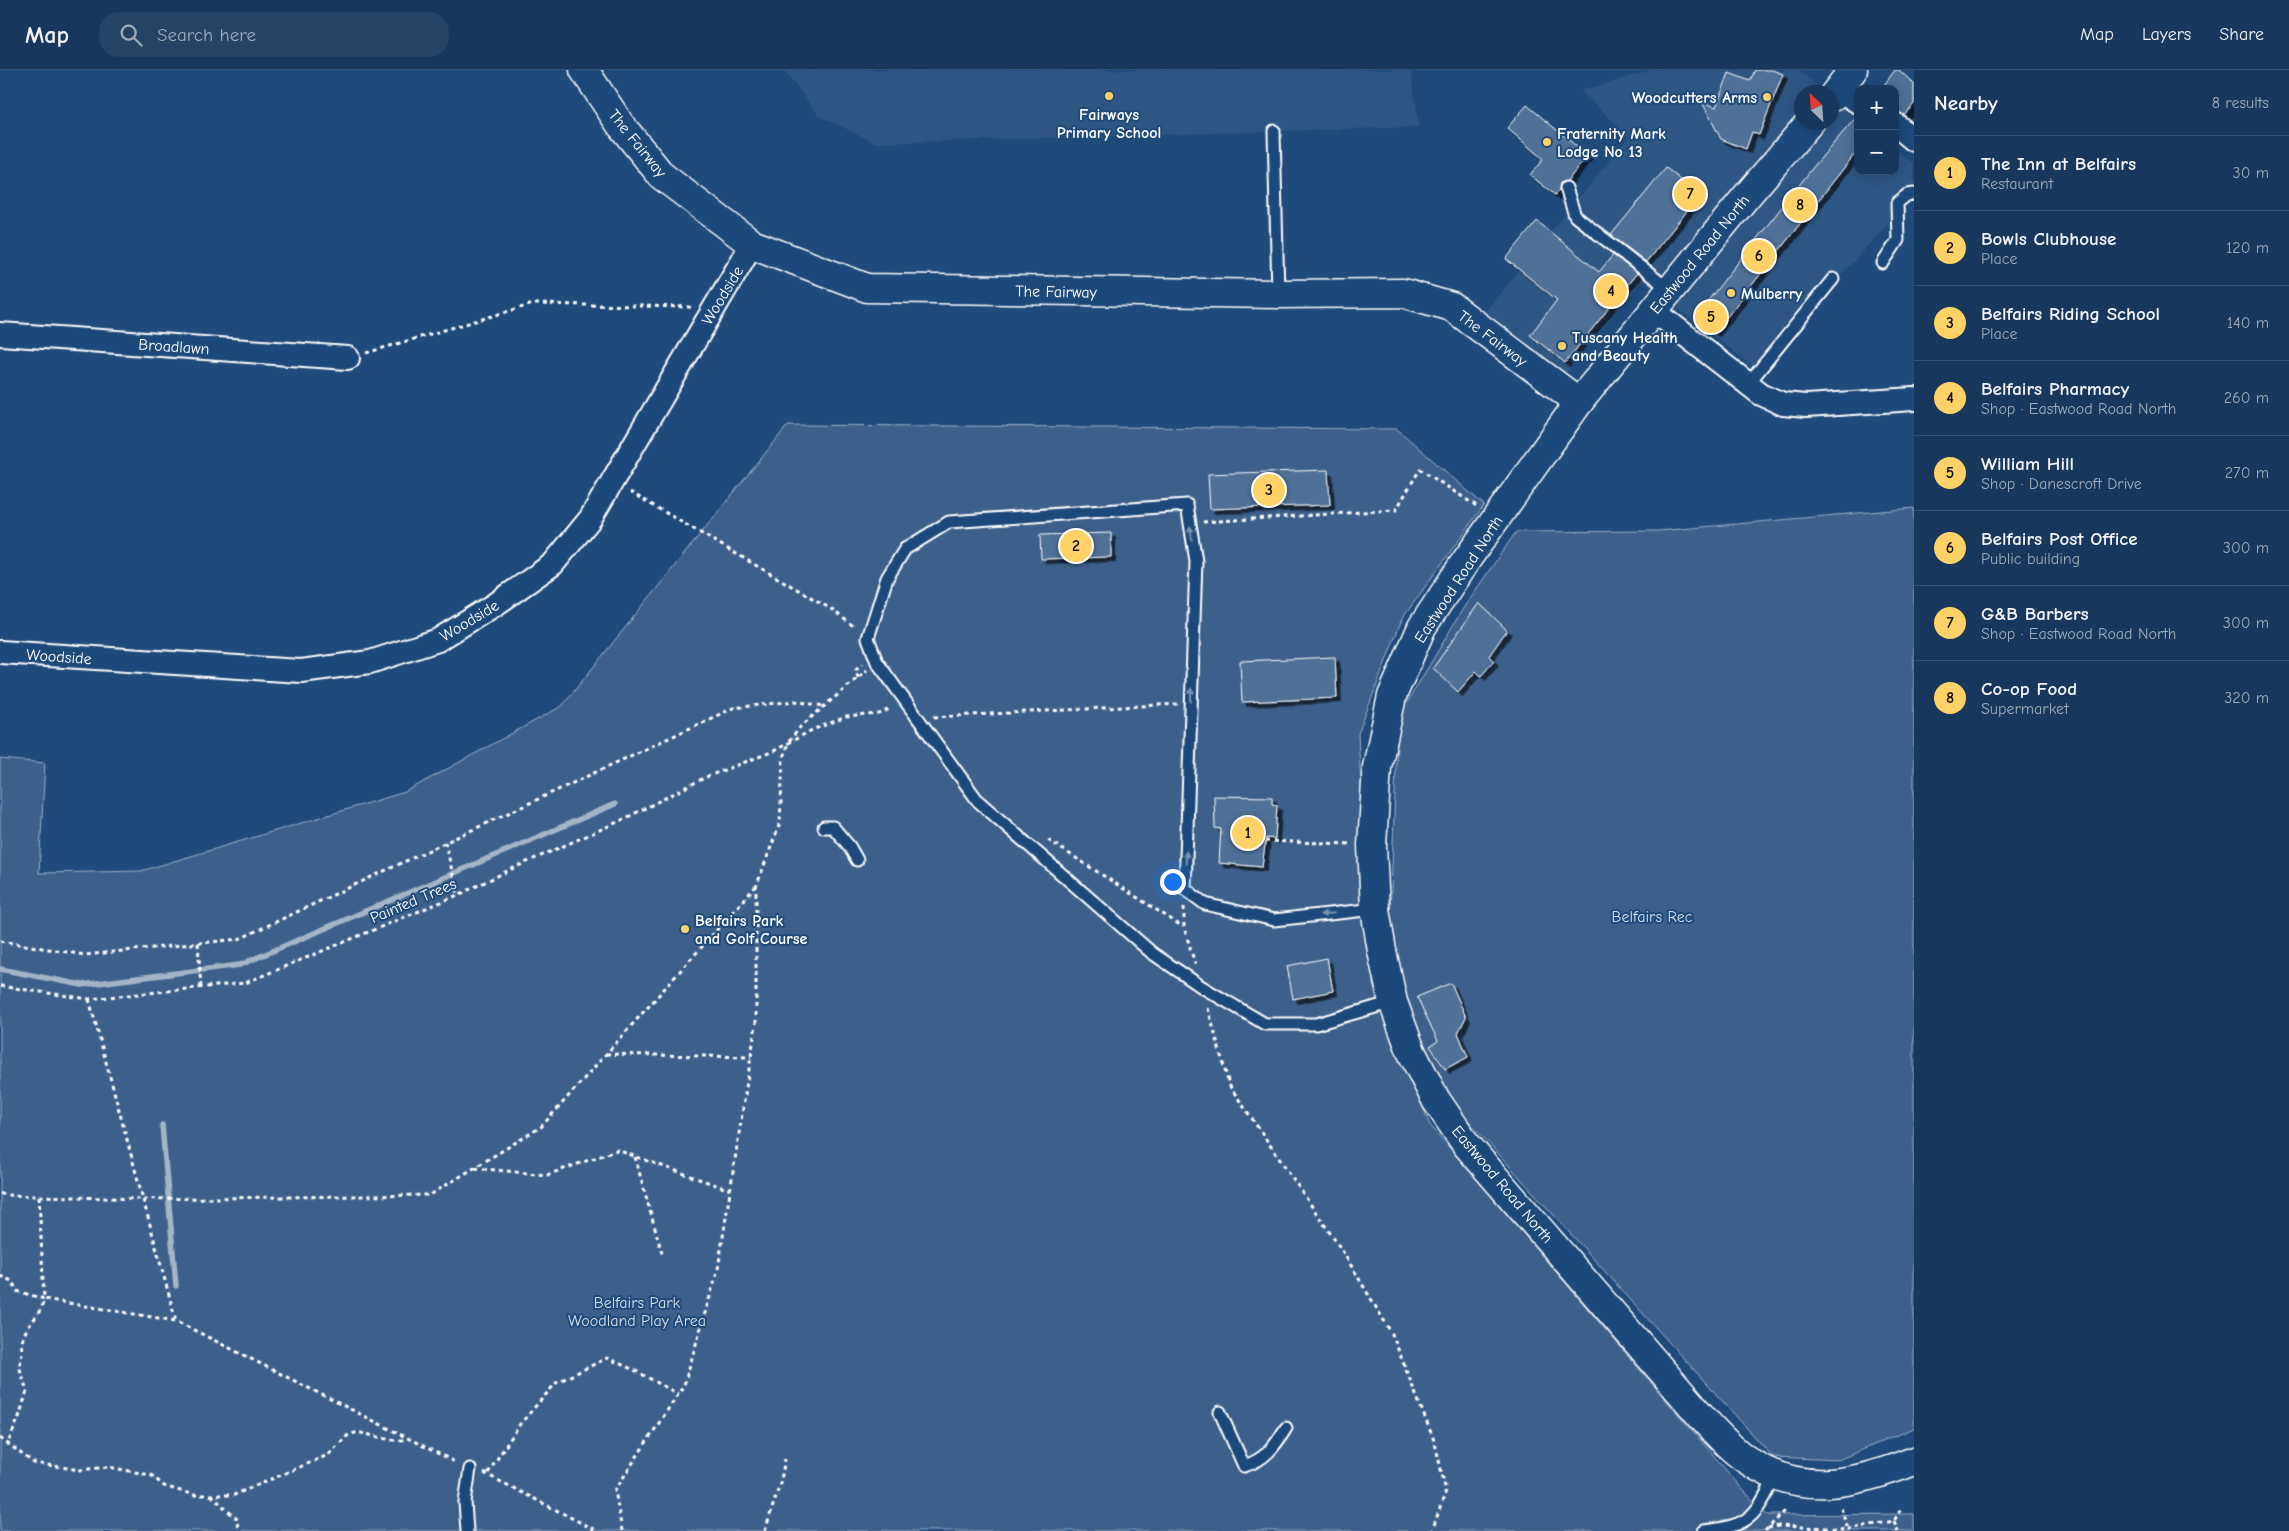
<!DOCTYPE html>
<html lang="en">
<head>
<meta charset="utf-8">
<style>
	body { margin:0; font-family:"Comic Neue",sans-serif; background:#244365; color:#f1f3f6 }
	.controls { position:absolute; right:15px; top:15px; display:grid; overflow:hidden; border-radius:10px; box-shadow:0 2px 12px #0003 }
	.controls button { width:45px; height:45px; display:grid; place-items:center; padding:0; border:0; border-bottom:1px solid #365272; background:#17385c; color:#f1f3f6; font:25px sans-serif }
	.compass { position:absolute; left:1794px; top:15px; width:45px; height:45px; border-radius:50%; background:#17385c; box-shadow:0 2px 12px #0003; rotate:335deg }
	.you { position:absolute; left:1172px; top:811px; width:18px; height:18px; margin:-12px; border:4px solid #fff; border-radius:50%; background:#1a73e8; box-shadow:0 0 0 8px #1a73e833 }
	.badge { display:grid; place-items:center; width:32px; height:32px; border-radius:50%; background:#ffd166; color:#111; font-size:16px; font-weight:700 }
	.pin { position:absolute; translate:-50% -50%; border:2px solid #fff; box-shadow:0 1px 5px #0006 }
	.list { margin:0; padding:0; list-style:none }
	h2 { display:flex; justify-content:space-between; align-items:center; height:65px; margin:0; padding:0 20px; font-size:21px }
	h2 small { font-size:16px; font-weight:400; color:#9eacbb }
	.list li { display:grid; grid-template-columns:32px 1fr auto; gap:15px; align-items:center; box-sizing:border-box; height:75px; padding:0 20px; border-top:1px solid #365272 }
	.list b { display:block; font-size:19px; white-space:nowrap }
	.list p { margin:0; font-size:16px; white-space:nowrap; color:#9eacbb }
	.list em { font-size:16px; font-style:normal; color:#9eacbb }
	.icon { flex:none; width:28px; height:28px; fill:none; stroke:currentColor; stroke-width:2; stroke-linecap:round; stroke-linejoin:round }
	.map { position:relative; flex:none; width:1914px; height:1461px; overflow:hidden }
	header { display:flex; align-items:center; gap:30px; box-sizing:border-box; height:70px; padding:0 25px; background:#17385c; border-bottom:1px solid #365272 }
	header strong { font-size:24px }
	nav { display:flex; gap:28px; margin-inline-start:auto; font-size:18px }
	.search { width:350px; height:45px; background:#244365; display:flex; align-items:center; gap:12px; box-sizing:border-box; padding:0 18px; border-radius:20px; color:#9eacbb; font-size:19px }
	main { display:flex }
	aside { flex:1; background:#17385c }
	.map>svg:first-child { display:block }
	.built { fill:#2e5683 }
	.green { fill:#3c618b; stroke:#9eb0c5 }
	.lines { fill:none; stroke-linecap:round; stroke-linejoin:round }
	.stream { stroke:#a3b5c8; stroke-width:5.5 }
	.building { fill:#507197; stroke:#fff; filter:url(#shadow) }
	.lane-casing { stroke:#fff; stroke-width:15 }
	.street-casing { stroke:#fff; stroke-width:26 }
	.secondary-casing { stroke:#fff; stroke-width:31 }
	.path { stroke:#fff; stroke-width:3; stroke-dasharray:4 4; stroke-linecap:butt }
	.lane { stroke:#1f4a7a; stroke-width:11 }
	.street { stroke:#1f4a7a; stroke-width:22 }
	.secondary { stroke:#1f4a7a; stroke-width:28 }
	.oneway { fill:#7992af }
	.poi-dot { fill:#ffd166; stroke:#1f4a7a; stroke-width:2 }
	.labels { text-anchor:middle; stroke-width:4; stroke-linejoin:round; paint-order:stroke }
	.poi-label { font-size:16px; font-weight:bold; fill:#fff; stroke:#1f4a7a; text-anchor:start }
	.street-label { font-size:16px; fill:#fff; stroke:#1f4a7a }
	.park-label { font-size:16px; fill:#d8dfe8; stroke:#1f4a7a }
</style>
</head>
<body>
<header>
<strong>Map</strong>
<div class="search"><svg class="icon" aria-label="search" viewBox="0 0 24 24"><circle cx="10" cy="10" r="6"/><path d="M15 15l6 6"/></svg>Search here</div>
<nav><a>Map</a><a>Layers</a><a>Share</a></nav>
</header>
<main>
<div class="map">
<svg width="1914" height="1461" viewBox="0 0 1914 1461">
	<defs>
		<filter id="shadow"><feDropShadow dx="4.5" dy="4.5" stdDeviation="0" flood-color="#0009"/></filter>
	</defs>
	<rect width="100%" height="100%" fill="#1f4a7a"/>
	<filter id="ink" filterUnits="userSpaceOnUse"><feTurbulence type="fractalNoise" baseFrequency=".02" numOctaves="2"/><feDisplacementMap in="SourceGraphic" scale="10" xChannelSelector="R" yChannelSelector="G"/><feConvolveMatrix kernelMatrix="1 2 1 2 8 2 1 2 1" color-interpolation-filters="sRGB"/></filter>
	<g filter="url(#ink)">
		<g class="built">
			<path d="M784,0H1411L1419,57L876,73L819,46Z"/>
			<path d="M1653,0H1798L1826,22H1802V52H1832V27L1858,48V101H1895V79L1914,94V125L1756,299L1642,211L1566,304L1484,243L1629,67L1581,21Z"/>
		</g>
		<g class="green">
			<path d="M788,355L1397,359L1484,435L1402,549L1358,664L1373,915L1430,1055L1744,1421L1767,1445L1914,1444V1461H0V689L45,693L39,803L141,801L405,722L562,636Z"/>
			<path d="M1914,438V1358L1838,1390L1773,1387L1445,1025L1388,895L1398,648L1464,537L1516,462L1658,461Z"/>
		</g>
		<g class="lines">
			<g class="stream">
				<path d="M0,899L82,915L240,895L615,734"/>
				<path d="M162,1055L176,1216"/>
			</g>
		</g>
		<g class="building">
			<path d="M1755,0H1772L1783,4L1759,65L1752,62L1746,79L1721,69L1702,32L1716,37L1729,3L1750,11Z"/>
			<path d="M1895,0H1899L1914,14V34L1904,45L1895,41V19H1881Z"/>
			<path d="M1527,35L1588,86L1567,111L1560,113L1559,120L1555,125L1530,105L1543,89L1507,58Z"/>
			<path d="M1858,45V80L1715,262L1695,247L1815,95Z"/>
			<path d="M1666,98L1700,125L1646,192L1611,165Z"/>
			<path d="M1537,151L1599,202L1613,185L1637,203L1565,293L1530,265L1557,230L1506,189Z"/>
			<path d="M1328,400L1330,435L1210,439L1208,404Z"/>
			<path d="M1111,463V487L1041,489L1040,465Z"/>
			<path d="M1479,533L1507,560L1489,586L1494,591L1481,606L1476,601L1458,622L1433,598Z"/>
			<path d="M1335,587L1337,628L1242,632L1240,591Z"/>
			<path d="M1214,726L1272,727V734L1277,735L1275,769L1266,768L1262,797L1219,793L1221,759L1215,758Z"/>
			<path d="M1327,888L1333,921L1293,929L1287,896Z"/>
			<path d="M1451,913L1466,947L1458,963L1468,987L1445,999L1430,976L1438,971L1417,927Z"/>
		</g>
		<g class="lines">
			<g class="lane-casing">
				<g id="lane">
					<path d="M1274,61L1278,224"/>
					<path d="M1566,118L1575,146L1670,220"/>
					<path d="M1883,193L1898,170L1897,133L1907,125L1914,124"/>
					<path d="M1748,314L1833,209"/>
					<path d="M824,757H833L849,776L857,790"/>
					<path d="M1375,839L1274,850L1205,834L1185,819L1196,491L1187,435L949,452L905,479L887,508L868,568L877,592L978,731L1152,883L1202,917L1265,954H1316L1393,932"/>
					<path d="M1220,1342L1244,1396C1265,1390 1275,1376 1286,1358"/>
					<path d="M467,1461L465,1432L470,1399"/>
					<path d="M1704,1461C1752,1455 1755,1447 1776,1405"/>
				</g>
			</g>
			<g class="street-casing">
				<g id="street">
					<path d="M1838,19L1858,32"/>
					<path d="M1895,54L1914,70"/>
					<path d="M1653,240L1761,324L1783,334L1806,336L1914,329"/>
					<path d="M0,264L348,288"/>
					<path d="M0,582L301,601L370,592L438,570L496,534L553,494L590,449L752,174"/>
				</g>
			</g>
			<g class="secondary-casing">
				<g id="secondary">
					<path d="M584,0L620,54L662,106L752,174L867,218L1278,224L1403,223L1452,237L1579,332"/>
					<path d="M1832,27L1853,0"/>
					<path d="M1810,52L1745,128L1579,332L1465,492L1422,557L1392,626L1377,697L1372,775L1375,839L1382,881L1393,932L1411,981L1436,1030L1466,1074L1708,1354C1720,1367 1732,1380 1747,1390C1801,1428 1858,1413 1914,1391"/>
				</g>
			</g>
			<g class="path">
				<path d="M366,283L533,234L692,237"/>
				<path d="M630,422L831,539L856,558"/>
				<path d="M1203,452L1396,440L1420,399L1478,437"/>
				<path d="M858,608L856,600L862,594"/>
				<path d="M934,647L1178,634"/>
				<path d="M1048,770L1183,857"/>
				<path d="M1265,771L1350,774"/>
				<path d="M445,772L458,825"/>
				<path d="M1184,837V857L1195,894"/>
				<path d="M0,871L85,885L239,869L733,638L795,631L823,636"/>
				<path d="M198,873L201,919"/>
				<path d="M0,916L89,929L245,913L458,825L518,796L620,751L706,707L774,681L812,660L846,647L879,644L892,638"/>
				<path d="M89,929L176,1251"/>
				<path d="M1208,938L1229,1015L1343,1182L1392,1264L1435,1373L1446,1421L1432,1461"/>
				<path d="M606,984L751,987"/>
				<path d="M635,1087L663,1187"/>
				<path d="M475,1098L547,1105L617,1080L730,1120"/>
				<path d="M0,1123L4,1125L142,1129L430,1125L541,1057L755,817"/>
				<path d="M39,1126L44,1229L176,1251L457,1393"/>
				<path d="M0,1206L12,1211L17,1221L44,1229C40,1247 27,1254 23,1268C20,1278 24,1285 19,1296L27,1321L19,1347L8,1373"/>
				<path d="M0,1368L34,1393L80,1400L108,1397L151,1405L164,1416L194,1425H234L328,1385L347,1366L357,1362L391,1370H407"/>
				<path d="M484,1403L597,1461"/>
				<path d="M488,1403L520,1354L556,1313L607,1288L634,1300L678,1324"/>
				<path d="M211,1425L238,1450L237,1461"/>
				<path d="M1841,1438L1848,1459"/>
				<path d="M1894,1451L1898,1461"/>
				<path d="M1768,1458L1779,1456L1848,1459L1894,1451L1902,1437"/>
				<path d="M622,1461L615,1420L684,1315L718,1199L756,954V817L780,753L783,688L788,673L801,656L867,600"/>
				<path d="M765,1461L781,1410L785,1389"/>
				<path d="M1765,1461L1786,1440"/>
			</g>
			<use href="#lane" class="lane"/>
			<use href="#street" class="street"/>
			<use href="#secondary" class="secondary"/>
		</g>
		<defs><path id="oneway-solid" d="M-6-.8H1V-3.2L6.5 0L1 3.2V.8H-6Z" transform="scale(1.25)"/></defs>
		<g class="oneway">
			<use href="#oneway-solid" transform="translate(1191 463) rotate(-99)"/>
			<use href="#oneway-solid" transform="translate(1191 625) rotate(-88)"/>
			<use href="#oneway-solid" transform="translate(1186 788) rotate(-88)"/>
			<use href="#oneway-solid" transform="translate(1327 844) rotate(174)"/>
		</g>
	</g>
	<g class="poi-dot">
		<circle cx="1109" cy="26" r="5"/>
		<circle cx="1767" cy="27" r="5"/>
		<circle cx="1547" cy="72" r="5"/>
		<circle cx="1731" cy="223" r="5"/>
		<circle cx="1562" cy="276" r="5"/>
		<circle cx="685" cy="859" r="5"/>
	</g>
	<g class="labels">
		<g class="poi-label">
			<text x="1757" y="33" text-anchor="end">Woodcutters Arms</text>
			<text x="1109" y="50" text-anchor="middle">Fairways<tspan x="1109" dy="18">Primary School</tspan></text>
			<text x="1557" y="69">Fraternity Mark<tspan x="1557" dy="18">Lodge No 13</tspan></text>
			<text x="1741" y="229">Mulberry</text>
			<text x="1572" y="273">Tuscany Health<tspan x="1572" dy="18">and Beauty</tspan></text>
			<text x="695" y="856">Belfairs Park<tspan x="695" dy="18">and Golf Course</tspan></text>
		</g>
		<g class="street-label">
			<text transform="translate(638 73) rotate(51)" y="6">The Fairway</text>
			<text transform="translate(1699 184) rotate(-51)" y="6">Eastwood Road North</text>
			<text transform="translate(1056 221) rotate(1)" y="6">The Fairway</text>
			<text transform="translate(722 225) rotate(-59)" y="6">Woodside</text>
			<text transform="translate(1493 268) rotate(37)" y="6">The Fairway</text>
			<text transform="translate(174 276) rotate(4)" y="6">Broadlawn</text>
			<text transform="translate(1458 509) rotate(-57)" y="6">Eastwood Road North</text>
			<text transform="translate(469 550) rotate(-31)" y="6">Woodside</text>
			<text transform="translate(59 586) rotate(4)" y="6">Woodside</text>
			<text transform="translate(413 830) rotate(-23)" y="6">Painted Trees</text>
			<text transform="translate(1503 1114) rotate(50)" y="6">Eastwood Road North</text>
		</g>
		<g class="park-label">
			<text x="1652" y="852">Belfairs Rec</text>
			<text x="637" y="1238">Belfairs Park<tspan x="637" dy="18">Woodland Play Area</tspan></text>
		</g>
	</g>
</svg>
<div class="controls">
<button>+</button>
<button>−</button>
</div>
<svg class="compass" viewBox="-18 -18 36 36"><path d="M0-13l5 13h-10z" fill="#e53935"/><path d="M0 13l5-13h-10z" fill="#9eacbb"/></svg>
<div class="you"></div>
<div class="pin badge" style="left:1248px;top:763px">1</div>
<div class="pin badge" style="left:1076px;top:476px">2</div>
<div class="pin badge" style="left:1269px;top:420px">3</div>
<div class="pin badge" style="left:1611px;top:221px">4</div>
<div class="pin badge" style="left:1711px;top:247px">5</div>
<div class="pin badge" style="left:1759px;top:186px">6</div>
<div class="pin badge" style="left:1690px;top:124px">7</div>
<div class="pin badge" style="left:1800px;top:135px">8</div>
</div>
<aside>
<h2>Nearby<small>8 results</small></h2>
<ul class="list">
<li><span class="badge">1</span><div><b>The Inn at Belfairs</b><p>Restaurant</p></div><em>30 m</em></li>
<li><span class="badge">2</span><div><b>Bowls Clubhouse</b><p>Place</p></div><em>120 m</em></li>
<li><span class="badge">3</span><div><b>Belfairs Riding School</b><p>Place</p></div><em>140 m</em></li>
<li><span class="badge">4</span><div><b>Belfairs Pharmacy</b><p>Shop · Eastwood Road North</p></div><em>260 m</em></li>
<li><span class="badge">5</span><div><b>William Hill</b><p>Shop · Danescroft Drive</p></div><em>270 m</em></li>
<li><span class="badge">6</span><div><b>Belfairs Post Office</b><p>Public building</p></div><em>300 m</em></li>
<li><span class="badge">7</span><div><b>G&amp;B Barbers</b><p>Shop · Eastwood Road North</p></div><em>300 m</em></li>
<li><span class="badge">8</span><div><b>Co-op Food</b><p>Supermarket</p></div><em>320 m</em></li>
</ul>
</aside>
</main>
</body>
</html>
